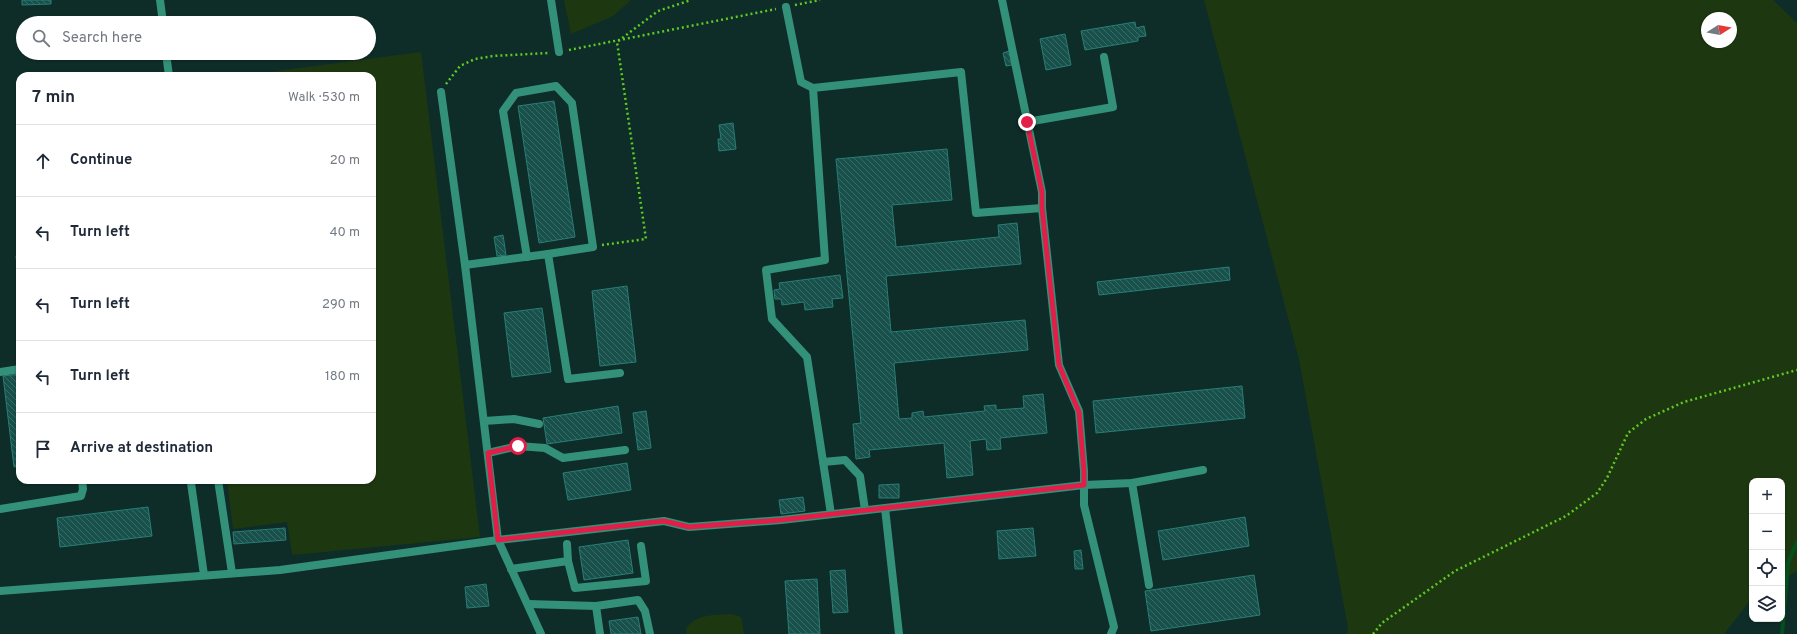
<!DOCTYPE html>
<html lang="en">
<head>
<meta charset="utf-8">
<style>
	body { margin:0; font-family:Overpass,sans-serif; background:#f2f2f3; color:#1f2937 }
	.controls { position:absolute; right:12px; bottom:12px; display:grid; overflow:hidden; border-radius:8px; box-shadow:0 1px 3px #0004 }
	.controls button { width:36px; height:36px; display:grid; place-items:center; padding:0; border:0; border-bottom:1px solid #e0e1e3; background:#fff; color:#1f2937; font:20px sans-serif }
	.compass { position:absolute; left:1701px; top:12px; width:36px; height:36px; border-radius:50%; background:#fff; box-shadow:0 1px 3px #0004; rotate:79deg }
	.stop { position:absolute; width:12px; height:12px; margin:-9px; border:3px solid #e11d48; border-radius:50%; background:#fff }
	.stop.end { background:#e11d48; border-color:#fff; box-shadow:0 1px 4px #0008 }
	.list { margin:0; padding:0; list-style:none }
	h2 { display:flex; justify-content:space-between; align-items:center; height:52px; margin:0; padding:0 16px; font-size:17px }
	h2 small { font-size:13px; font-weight:400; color:#747a83 }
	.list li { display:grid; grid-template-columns:26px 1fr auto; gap:12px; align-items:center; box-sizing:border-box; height:72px; padding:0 16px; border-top:1px solid #e0e1e3 }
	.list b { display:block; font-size:15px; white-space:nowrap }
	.list em { font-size:13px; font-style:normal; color:#747a83 }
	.icon { flex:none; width:22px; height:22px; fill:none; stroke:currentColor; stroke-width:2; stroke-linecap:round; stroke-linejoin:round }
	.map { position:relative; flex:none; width:1797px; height:634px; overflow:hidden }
	.search { position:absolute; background:#fff; box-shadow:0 1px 3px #0004; left:16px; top:16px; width:360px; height:44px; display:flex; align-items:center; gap:10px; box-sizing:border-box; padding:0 14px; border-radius:22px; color:#747a83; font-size:15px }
	.panel { position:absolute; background:#fff; box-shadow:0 1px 3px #0004; left:16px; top:72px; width:360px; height:412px; border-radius:12px }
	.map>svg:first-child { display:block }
	.grass { fill:#1d3810; fill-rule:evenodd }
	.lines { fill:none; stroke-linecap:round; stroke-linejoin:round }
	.stream { stroke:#054f1e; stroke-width:4 }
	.building { fill:url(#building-back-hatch); stroke:#287e76 }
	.path { stroke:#5fca23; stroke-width:2.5; stroke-dasharray:2 3; stroke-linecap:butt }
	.lane { stroke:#349179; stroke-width:8 }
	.street { stroke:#349179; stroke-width:8 }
	.route { stroke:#e11d48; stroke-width:5 }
</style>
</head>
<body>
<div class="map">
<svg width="1797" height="634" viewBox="0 0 1797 634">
	<defs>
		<pattern id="building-back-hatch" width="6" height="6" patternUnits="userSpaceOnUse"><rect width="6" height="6" fill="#18504b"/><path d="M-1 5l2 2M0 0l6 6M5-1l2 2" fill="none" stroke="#396a66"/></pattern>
	</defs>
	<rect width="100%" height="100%" fill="#0e2d29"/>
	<g class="grass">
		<path d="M564,0H631L613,16L571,34Z"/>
		<path d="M1204,0H1773L1797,23V571L1782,580V481H1752V598L1724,634H1347L1348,628L1299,359ZM1707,18H1731V42H1707Z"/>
		<path d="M421,52L480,537L292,555L287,522L233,529L227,480H372V76H238Z"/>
		<path d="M731,614L741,617L744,634H687L686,629C695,614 715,615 731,614Z"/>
	</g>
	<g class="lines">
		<path class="stream" d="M1782,634L1788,563L1797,542"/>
	</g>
	<g class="building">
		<path d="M22,0H51V4L22,5Z"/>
		<path d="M1135,22L1136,28L1144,26L1146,36L1138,37V41L1085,50L1081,31Z"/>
		<path d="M1065,34L1071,65L1046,70L1040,39Z"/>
		<path d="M1009,51L1012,65L1006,66L1003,53Z"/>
		<path d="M554,101L575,237L539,243L518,106Z"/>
		<path d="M733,123L736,149L719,151L718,139H721L719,125Z"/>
		<path d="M947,149L952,200L892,205L896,247L999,237L998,225L1017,223L1021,264L886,276L891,332L1025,320L1028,350L894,363L899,419L912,418V413L923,411L924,417L985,411L984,406L996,405V410L1024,408L1023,396L1043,394L1047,433L1000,438L1001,449L987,450L986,439L970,441L973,475L947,478L944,443L869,450L870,457L856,459L853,424L861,423L836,159Z"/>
		<path d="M503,235L506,255L497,256L494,237Z"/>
		<path d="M20,255V281H19L16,256Z"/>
		<path d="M1229,267L1230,280L1099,295L1097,282Z"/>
		<path d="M840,275L843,298L832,299L833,307L805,310L804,302L782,305L781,299H775L774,290L780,289L779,283Z"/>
		<path d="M627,286L636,362L600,366L592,291Z"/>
		<path d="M542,308L551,372L512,377L504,313Z"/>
		<path d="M20,374V466L14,467L3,376Z"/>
		<path d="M1242,386L1245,418L1096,433L1093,401Z"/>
		<path d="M618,406L622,433L547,444L543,418Z"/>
		<path d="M646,411L651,448L638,450L633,413Z"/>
		<path d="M627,463L631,490L568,500L563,473Z"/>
		<path d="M899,484V498H879V485Z"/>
		<path d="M803,497L805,511L781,514L779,500Z"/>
		<path d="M148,507L152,536L60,547L57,518Z"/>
		<path d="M1245,517L1249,546L1163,560L1158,531Z"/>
		<path d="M285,528L286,540L234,544L233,532Z"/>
		<path d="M1033,528L1036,556L999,559L997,531Z"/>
		<path d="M628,540L633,573L584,580L579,547Z"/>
		<path d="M1081,550L1083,569H1075L1074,551Z"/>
		<path d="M845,570L848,612L833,613L830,571Z"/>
		<path d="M1254,575L1260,615L1151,631L1145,591Z"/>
		<path d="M817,579L820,634H789L785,581Z"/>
		<path d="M486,584L489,606L467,608L465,587Z"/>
		<path d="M638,617L641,634H611L609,621Z"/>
	</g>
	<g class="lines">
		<g class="path">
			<path d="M795,5L820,0"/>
			<path d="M569,50L776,9"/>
			<path d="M446,84L460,66L475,59L493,56L548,53"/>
			<path d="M602,245L646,239L617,42L658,11L691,0"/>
			<path d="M1373,634L1382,623L1455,571L1566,516L1597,493L1607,478L1628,433L1646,419L1684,402L1797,370"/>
		</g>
		<g class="lane">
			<path d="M160,0L163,23"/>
			<path d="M551,0L559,52"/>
			<path d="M1002,0L1042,192V208L1059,365L1079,411L1084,471V505L1114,627L1111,634"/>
			<path d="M786,7L801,82L813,88"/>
			<path d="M166,53L169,76"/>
			<path d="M1027,122L1113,107L1104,57"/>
			<path d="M527,257L503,111L516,93L556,86L572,103L593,247L548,254"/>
			<path d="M465,265L548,254L568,379L620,373"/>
			<path d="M0,372L20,369"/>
			<path d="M484,421L514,419L539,424"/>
			<path d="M488,453L518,446L545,448L563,458L625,450"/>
			<path d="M823,462L845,460L860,476L865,510"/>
			<path d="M218,480L232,573"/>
			<path d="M191,483L204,575"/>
			<path d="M1132,483L1149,585"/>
			<path d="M885,508L899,634"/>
			<path d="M0,509L81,496L83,489L82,480"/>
			<path d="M831,514L807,357L772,319L766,270L825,260L813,88L961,72L976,213L1042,208"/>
			<path d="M498,540L664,521L689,527L781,520L1084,485L1132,483L1203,470"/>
			<path d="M567,544L568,561L575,588L646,581L641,546"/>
			<path d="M511,569L568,561"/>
			<path d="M528,604L596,606L638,600L645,611L650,634"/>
			<path d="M596,606L600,634"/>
		</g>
		<g class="street">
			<path d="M441,92L465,265L498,540L541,634"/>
			<path d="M0,591L280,570L498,540"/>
		</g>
	</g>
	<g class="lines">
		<path class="route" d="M518,446L488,453L498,540L664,521L689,527L781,520L1084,485V471L1079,412L1059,365L1042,208V192L1027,122"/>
	</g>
</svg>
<div class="controls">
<button>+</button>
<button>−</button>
<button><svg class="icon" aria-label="locate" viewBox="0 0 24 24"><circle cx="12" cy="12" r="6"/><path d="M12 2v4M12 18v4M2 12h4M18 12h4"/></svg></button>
<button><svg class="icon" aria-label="layers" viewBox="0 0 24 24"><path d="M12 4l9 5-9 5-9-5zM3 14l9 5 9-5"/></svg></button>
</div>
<svg class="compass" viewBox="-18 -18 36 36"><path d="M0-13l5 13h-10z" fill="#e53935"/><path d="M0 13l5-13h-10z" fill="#747a83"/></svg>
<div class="stop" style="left:518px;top:446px"></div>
<div class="stop end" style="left:1027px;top:122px"></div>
<div class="search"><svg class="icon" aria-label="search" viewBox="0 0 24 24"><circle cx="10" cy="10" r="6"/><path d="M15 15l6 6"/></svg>Search here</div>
<section class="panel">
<h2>7 min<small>Walk · 530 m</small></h2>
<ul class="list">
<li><svg class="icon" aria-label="ahead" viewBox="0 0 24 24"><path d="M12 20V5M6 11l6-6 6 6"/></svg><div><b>Continue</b></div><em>20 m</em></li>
<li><svg class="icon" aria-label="left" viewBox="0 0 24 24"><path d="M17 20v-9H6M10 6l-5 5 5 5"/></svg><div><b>Turn left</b></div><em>40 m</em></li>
<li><svg class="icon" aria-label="left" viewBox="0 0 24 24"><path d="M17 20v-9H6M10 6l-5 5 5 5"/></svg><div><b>Turn left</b></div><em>290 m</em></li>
<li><svg class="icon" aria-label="left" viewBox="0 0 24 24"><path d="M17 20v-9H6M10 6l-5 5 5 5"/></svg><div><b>Turn left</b></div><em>180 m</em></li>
<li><svg class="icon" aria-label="arrive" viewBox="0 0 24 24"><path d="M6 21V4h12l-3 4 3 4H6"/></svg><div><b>Arrive at destination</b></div></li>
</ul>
</section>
</div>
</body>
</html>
